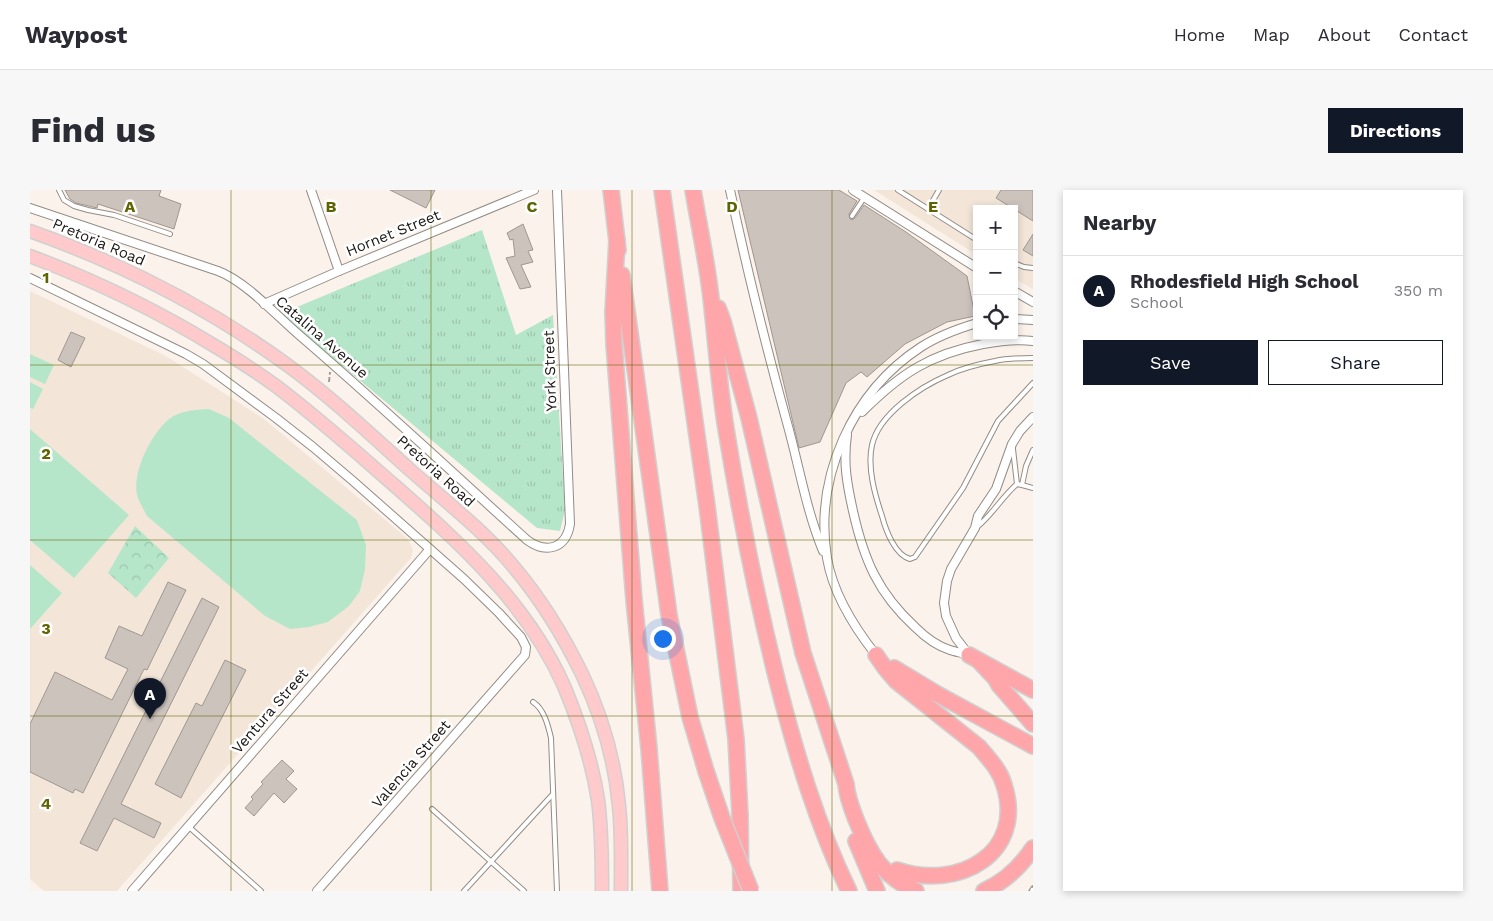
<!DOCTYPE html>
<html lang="en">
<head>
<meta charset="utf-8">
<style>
	body { margin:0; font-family:"Work Sans",sans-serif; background:#f7f7f7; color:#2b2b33 }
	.controls { position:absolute; right:15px; top:15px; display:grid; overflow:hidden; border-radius:0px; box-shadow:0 2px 8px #0003 }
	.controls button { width:45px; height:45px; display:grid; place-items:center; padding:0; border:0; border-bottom:1px solid #e1e1e2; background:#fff; color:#2b2b33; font:25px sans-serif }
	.you { position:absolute; left:632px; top:448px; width:18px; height:18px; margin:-12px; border:4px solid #fff; border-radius:50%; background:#1a73e8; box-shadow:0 0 0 8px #1a73e833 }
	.badge { display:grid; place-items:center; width:32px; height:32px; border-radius:50%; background:#111827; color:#fff; font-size:16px; font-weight:700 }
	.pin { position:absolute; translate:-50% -41px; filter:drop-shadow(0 1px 2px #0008) }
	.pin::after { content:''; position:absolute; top:26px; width:18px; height:15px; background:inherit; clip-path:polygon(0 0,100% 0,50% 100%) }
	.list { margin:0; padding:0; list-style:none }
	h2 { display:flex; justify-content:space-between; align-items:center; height:65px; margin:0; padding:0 20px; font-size:21px }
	h2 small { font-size:16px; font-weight:400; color:#7c7c81 }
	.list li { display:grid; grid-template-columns:32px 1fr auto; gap:15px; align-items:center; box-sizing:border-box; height:70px; padding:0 20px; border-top:1px solid #e1e1e2 }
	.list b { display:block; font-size:19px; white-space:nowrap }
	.list p { margin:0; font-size:16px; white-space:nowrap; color:#7c7c81 }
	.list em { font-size:16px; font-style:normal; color:#7c7c81 }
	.actions { display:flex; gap:10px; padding:15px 20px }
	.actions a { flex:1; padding:11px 0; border:1px solid #111827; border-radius:0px; text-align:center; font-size:18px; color:#111827 }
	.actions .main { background:#111827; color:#fff }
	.icon { flex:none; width:28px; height:28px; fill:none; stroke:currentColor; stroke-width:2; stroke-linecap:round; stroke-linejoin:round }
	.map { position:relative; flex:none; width:1003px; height:701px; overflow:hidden; border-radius:0px }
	header { display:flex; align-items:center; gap:30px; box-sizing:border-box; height:70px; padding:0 25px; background:#fff; border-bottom:1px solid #e1e1e2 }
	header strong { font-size:24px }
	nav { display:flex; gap:28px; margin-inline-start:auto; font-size:18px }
	.intro { display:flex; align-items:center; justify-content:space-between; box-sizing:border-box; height:120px; padding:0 30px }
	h1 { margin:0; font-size:35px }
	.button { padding:12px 22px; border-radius:0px; background:#111827; color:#fff; font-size:18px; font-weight:700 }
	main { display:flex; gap:30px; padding:0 30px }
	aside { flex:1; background:#fff; border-radius:0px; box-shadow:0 2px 8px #0003 }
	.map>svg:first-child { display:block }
	.built { fill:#f3e6d9 }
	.forest { fill:url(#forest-crowns) }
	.park { fill:url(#park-tufts) }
	.garden { fill:#b6e6ca }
	.building { fill:#ccc3bd; stroke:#a09791 }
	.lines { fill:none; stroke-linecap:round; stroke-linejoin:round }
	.service-casing { stroke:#938c86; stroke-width:6 }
	.minor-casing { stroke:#938c86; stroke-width:10 }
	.primary-casing { stroke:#d1d0d0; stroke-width:15 }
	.motorway-casing { stroke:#d1d0d0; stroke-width:18 }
	.path { stroke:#a09a95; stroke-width:2; stroke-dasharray:5 2.5; stroke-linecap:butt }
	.service { stroke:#fff; stroke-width:4 }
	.minor { stroke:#fff; stroke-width:8 }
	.primary { stroke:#fecacb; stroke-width:12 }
	.motorway { stroke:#fea6a9; stroke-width:15 }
	.rail-casing { stroke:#938d88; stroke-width:5 }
	.rail { stroke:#fff; stroke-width:3; stroke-dasharray:9; stroke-linecap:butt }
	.motorway-bridge-casing { stroke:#d1d0d0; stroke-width:18; stroke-linecap:butt }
	.motorway-bridge { stroke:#fea6a9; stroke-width:15 }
	.grid { fill:none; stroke:#5f6400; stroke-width:1; stroke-opacity:0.55 }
	.labels { text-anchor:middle; stroke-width:5; stroke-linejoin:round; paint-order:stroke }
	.street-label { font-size:15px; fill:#191613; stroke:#fff }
	.grid-label { font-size:16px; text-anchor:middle; font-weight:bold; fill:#5f6400; stroke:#fff; stroke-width:5; stroke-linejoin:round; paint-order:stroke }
</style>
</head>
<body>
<header>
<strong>Waypost</strong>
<nav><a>Home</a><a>Map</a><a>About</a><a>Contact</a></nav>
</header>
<div class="intro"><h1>Find us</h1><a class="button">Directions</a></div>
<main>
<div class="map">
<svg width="1003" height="701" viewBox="0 0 1003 701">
	<defs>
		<pattern id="forest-crowns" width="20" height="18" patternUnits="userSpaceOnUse" patternTransform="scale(1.25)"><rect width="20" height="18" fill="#b6e6ca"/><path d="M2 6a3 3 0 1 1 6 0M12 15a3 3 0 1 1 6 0" fill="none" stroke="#9cc5ad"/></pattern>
		<pattern id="park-tufts" width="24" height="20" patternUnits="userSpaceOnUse" patternTransform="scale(1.25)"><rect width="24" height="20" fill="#b6e6ca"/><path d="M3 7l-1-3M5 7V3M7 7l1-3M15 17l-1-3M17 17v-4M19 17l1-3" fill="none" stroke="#9cc5ad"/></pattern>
	</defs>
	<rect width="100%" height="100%" fill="#faf2eb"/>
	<g class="built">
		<path d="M844,0H1003V99L984,88V19H947V65Z"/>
		<path d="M0,101L136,166L234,229L378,349L383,360L381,368L87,701H14L0,689Z"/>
	</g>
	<path class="forest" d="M105,336L139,368L106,408L78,383Z"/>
	<path class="park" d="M452,40L486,145L523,125L535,320L530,341L507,338L250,124Z"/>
	<g class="garden">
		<path d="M0,164L24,175L15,194L0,187Z"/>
		<path d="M0,192L13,199L3,219L0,218Z"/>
		<path d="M179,219L199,228L327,330L336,355L335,379L330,401L319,416L298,432L279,437L260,439L235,426L117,326C114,320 109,312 107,305C102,282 121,244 139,229C151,220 165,220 179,219Z"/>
		<path d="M0,239L99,325L44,388L0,350Z"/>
		<path d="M0,375L32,403L0,439Z"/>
	</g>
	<g class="building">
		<path d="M35,0H131L129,6L151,14L144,39L68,14L67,18L46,13L40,9Z"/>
		<path d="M360,0H405L396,18Z"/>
		<path d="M708,0H809L827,11L819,24L820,29L822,30L825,28L834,15L876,42L937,86L945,126L917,132L875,154L837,187L831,182L816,193L790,252L769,258Z"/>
		<path d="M971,0H1003V31L966,8Z"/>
		<path d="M493,34L503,60L498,61L503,72L491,75L501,97L490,99L476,68L485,66L483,49L480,50L477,43Z"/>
		<path d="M1003,44V66L993,60Z"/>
		<path d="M41,142L55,148L41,177L28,170Z"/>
		<path d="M138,392L156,400L117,480L114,479L53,603L45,599L43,603L0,582V534L25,482L82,510L98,479L75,468L89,436L112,446Z"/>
		<path d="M172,408L189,417L91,614L131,633L124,648L84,628L67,661L50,653Z"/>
		<path d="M195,470L216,480L151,608L125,594L166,513L172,516Z"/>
		<path d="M252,570L264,581L256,589L267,599L254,613L244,603L224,626L215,618L223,609L221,607L233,594L231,592Z"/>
	</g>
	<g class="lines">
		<g class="service-casing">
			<g id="service">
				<path d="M29,0L34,10L44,16L58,20L84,25L140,44"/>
				<path d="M868,0L947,50"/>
				<path d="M898,19L909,0"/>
				<path d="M822,26L834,8"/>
				<path d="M984,73L994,77L1003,78"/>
				<path d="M1003,168C991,168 977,168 965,171C949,174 932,178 918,185C890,197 849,224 842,255C837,278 845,305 852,326C856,341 865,365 880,369L885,367L933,298L968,231L1003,193"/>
				<path d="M983,259L987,294"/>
				<path d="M992,295L996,276L1003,260"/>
				<path d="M947,337C962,325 972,307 987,294L992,295L1003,298"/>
				<path d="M503,512C514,519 518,535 521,548L527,701"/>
				<path d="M402,619L494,701"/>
				<path d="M158,636L231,701"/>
				<path d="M434,701L523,604"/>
			</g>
		</g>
		<g class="minor-casing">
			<g id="minor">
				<path d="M281,0L309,81"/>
				<path d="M700,0C717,81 737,160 759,240C770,281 777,322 793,361"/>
				<path d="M823,0L947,78"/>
				<path d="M0,18L188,81C215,91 246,125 268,144C346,211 421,281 497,350C516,364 536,359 540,334L527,0"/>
				<path d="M0,88L156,164L173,174L246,228L283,257L323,291L434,389L469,423L491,447L496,457L495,465L287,701"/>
				<path d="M984,101L1003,112"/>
				<path d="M234,114L309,81L504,0"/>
				<path d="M984,129L1003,130"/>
				<path d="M832,222C870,184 900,164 953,154C970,151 987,149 1003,151"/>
				<path d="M817,245C813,273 817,294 823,321C834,370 848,403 885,437C895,447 907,456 920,460C926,462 933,463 939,465"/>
				<path d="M846,465C824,437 803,404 797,368C784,287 822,202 891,157C908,146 927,139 947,133"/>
				<path d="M939,465L926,448L916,426L914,413L917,391L921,379L945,338L948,326L966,299L982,254L990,241L1003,227"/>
				<path d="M102,701L400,359"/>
			</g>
		</g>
		<g class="primary-casing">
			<g id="primary">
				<path d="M0,41C93,74 181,119 260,177C302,208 340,244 379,279C414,310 453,340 483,376C511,409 533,445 552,484C571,524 585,571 589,616C592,644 591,672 591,701"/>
				<path d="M0,66C66,91 128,121 188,158C208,170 227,182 246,196C287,227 325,261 364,295C431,354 497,413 534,496C549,532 562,571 568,610C572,640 572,671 572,701"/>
			</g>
		</g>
		<g class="motorway-casing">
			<g id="motorway">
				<path d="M581,0L588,60"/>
				<path d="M632,0L677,316L706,549L710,625L711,701"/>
				<path d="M663,0C669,36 677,72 681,108C686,152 689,196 696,239C710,325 727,410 748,494C766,564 787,635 819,701"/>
				<path d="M587,50L583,122L584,154L604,410L619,559L630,701"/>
				<path d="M592,85L639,425L660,527L676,581"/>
				<path d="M688,118L693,131L719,228L773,463L816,594C817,608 822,619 827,632C840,664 853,687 886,701"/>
				<path d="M846,465L855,478L866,491L949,557C959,569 970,580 974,595C996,663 929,701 867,680"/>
				<path d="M939,465L1003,500"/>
				<path d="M949,471L965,488L969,495L1003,534"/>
				<path d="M864,478L907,504L1003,556"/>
				<path d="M826,651L847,701"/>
				<path d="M954,701C974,692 991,676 1003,658"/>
			</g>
		</g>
		<path class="path" d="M299,192L300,182"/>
		<use href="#service" class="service"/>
		<use href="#minor" class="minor"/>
		<use href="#primary" class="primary"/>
		<use href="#motorway" class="motorway"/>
		<g class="rail-casing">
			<path id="rail" d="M1001,701L1003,698"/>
		</g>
		<use href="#rail" class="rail"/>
		<g class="motorway-bridge-casing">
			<path id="motorway-bridge" d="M676,581L692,628L721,701"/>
		</g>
		<use href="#motorway-bridge" class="motorway-bridge"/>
	</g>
	<path class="grid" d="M201,0V701M401,0V701M602,0V701M802,0V701M0,175H1003M0,350H1003M0,526H1003"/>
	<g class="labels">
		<g class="street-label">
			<text transform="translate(363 43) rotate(-22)" y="5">Hornet Street</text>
			<text transform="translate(69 52) rotate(23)" y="5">Pretoria Road</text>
			<text transform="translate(292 147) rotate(41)" y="5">Catalina Avenue</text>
			<text transform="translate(520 181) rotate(-92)" y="5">York Street</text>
			<text transform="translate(406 281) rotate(42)" y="5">Pretoria Road</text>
			<text transform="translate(240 521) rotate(-49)" y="5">Ventura Street</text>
			<text transform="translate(381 574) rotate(-49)" y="5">Valencia Street</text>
		</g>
	</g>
	<g class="grid-label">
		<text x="100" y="22">A</text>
		<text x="301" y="22">B</text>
		<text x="502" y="22">C</text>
		<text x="702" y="22">D</text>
		<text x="903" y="22">E</text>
		<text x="16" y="93">1</text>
		<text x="16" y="269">2</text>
		<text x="16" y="444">3</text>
		<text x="16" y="619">4</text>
	</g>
</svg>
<div class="controls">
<button>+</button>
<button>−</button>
<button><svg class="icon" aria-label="locate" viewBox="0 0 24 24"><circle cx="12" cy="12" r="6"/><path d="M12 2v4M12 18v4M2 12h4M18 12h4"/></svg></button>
</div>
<div class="you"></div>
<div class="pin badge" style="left:120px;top:529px">A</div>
</div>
<aside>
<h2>Nearby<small></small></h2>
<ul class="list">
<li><span class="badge">A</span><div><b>Rhodesfield High School</b><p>School</p></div><em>350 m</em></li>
</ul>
<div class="actions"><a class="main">Save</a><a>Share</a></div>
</aside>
</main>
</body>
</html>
